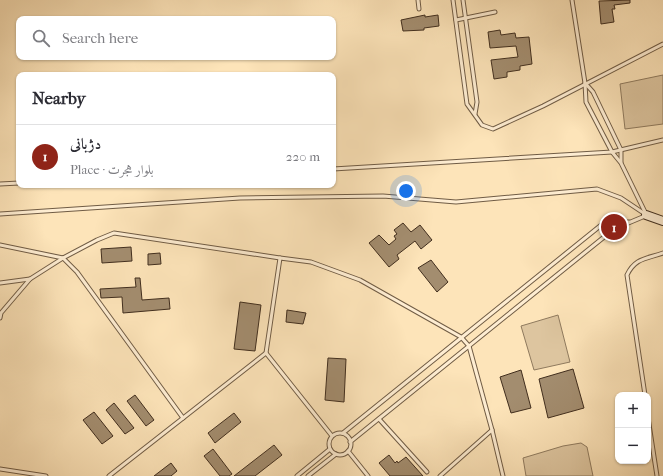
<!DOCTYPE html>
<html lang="en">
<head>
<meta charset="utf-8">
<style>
	body { margin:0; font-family:"IM FELL French Canon",Amiri,serif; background:#f2f2f3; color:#2b2b33 }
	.controls { position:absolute; right:12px; bottom:12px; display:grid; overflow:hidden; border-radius:8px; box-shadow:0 1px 3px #0004 }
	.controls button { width:36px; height:36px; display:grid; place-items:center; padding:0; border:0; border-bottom:1px solid #e1e1e2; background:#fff; color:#2b2b33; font:20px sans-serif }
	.you { position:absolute; left:406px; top:191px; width:14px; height:14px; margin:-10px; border:3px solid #fff; border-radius:50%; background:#1a73e8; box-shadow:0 0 0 6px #1a73e833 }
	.badge { display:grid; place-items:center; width:26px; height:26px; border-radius:50%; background:#8f2418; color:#fff; font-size:13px; font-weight:700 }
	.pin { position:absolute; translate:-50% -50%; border:2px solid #fff; box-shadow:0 1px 4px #0006 }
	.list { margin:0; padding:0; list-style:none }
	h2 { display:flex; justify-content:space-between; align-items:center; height:52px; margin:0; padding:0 16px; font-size:17px }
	h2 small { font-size:13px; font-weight:400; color:#7c7c81 }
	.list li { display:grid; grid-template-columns:26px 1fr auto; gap:12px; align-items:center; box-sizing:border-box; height:64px; padding:0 16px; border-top:1px solid #e1e1e2 }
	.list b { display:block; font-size:15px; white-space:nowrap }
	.list p { margin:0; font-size:13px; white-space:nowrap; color:#7c7c81 }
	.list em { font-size:13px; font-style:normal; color:#7c7c81 }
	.icon { flex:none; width:22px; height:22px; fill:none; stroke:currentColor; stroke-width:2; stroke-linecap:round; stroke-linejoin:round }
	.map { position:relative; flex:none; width:663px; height:476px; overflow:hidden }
	.search { position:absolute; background:#fff; box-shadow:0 1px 3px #0004; left:16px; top:16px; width:320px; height:44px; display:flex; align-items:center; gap:10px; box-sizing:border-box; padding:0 14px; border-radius:8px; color:#7c7c81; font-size:15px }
	.panel { position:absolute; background:#fff; box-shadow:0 1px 3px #0004; left:16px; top:72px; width:320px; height:116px; border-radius:8px }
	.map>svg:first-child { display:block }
	.green { fill:#ddc59f; stroke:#8f7a5e }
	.building { fill:#a38d6f; stroke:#412e1e }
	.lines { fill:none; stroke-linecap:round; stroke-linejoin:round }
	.service-casing { stroke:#705c45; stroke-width:5 }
	.secondary-casing { stroke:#412e1e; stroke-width:10 }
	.service { stroke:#feedd2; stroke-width:3 }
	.secondary { stroke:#feedd2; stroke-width:8 }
</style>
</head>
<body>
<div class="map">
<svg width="663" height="476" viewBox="0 0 663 476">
	<rect width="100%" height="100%" fill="#fde4b9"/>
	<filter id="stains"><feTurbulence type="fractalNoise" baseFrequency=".005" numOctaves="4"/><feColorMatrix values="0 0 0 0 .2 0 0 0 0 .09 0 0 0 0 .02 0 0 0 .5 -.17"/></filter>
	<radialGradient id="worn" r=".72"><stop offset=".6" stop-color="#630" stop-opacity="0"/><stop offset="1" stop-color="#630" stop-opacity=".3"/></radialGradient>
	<g class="green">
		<path d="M663,75V124L625,129L620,84Z"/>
		<path d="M558,315L570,362L534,370L521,326Z"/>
		<path d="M581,443L587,447L593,476H526L523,458L563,446Z"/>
	</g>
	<g class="building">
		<path d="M630,0V3L614,5L615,9H612L614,22L601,24L599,1Z"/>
		<path d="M425,15V17L438,15L439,26L424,28V30L403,31L401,20Z"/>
		<path d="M500,30L501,35L515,33L516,38L529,37L532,64L520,66V70L507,72V77L494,79L491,60L518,57L516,46L490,48L488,32Z"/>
		<path d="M403,223L411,232L420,225L432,240L421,249L415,241L397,255L399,259L389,267L369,243L379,235L389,245L396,239L394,236L397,234L394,230Z"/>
		<path d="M131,247L132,261L102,263L101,249Z"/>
		<path d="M160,253L161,264L148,265V254Z"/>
		<path d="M431,260L448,282L437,292L418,268Z"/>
		<path d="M135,278H140L142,300L169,298L170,309L123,313L122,297L101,298L100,289L136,287Z"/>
		<path d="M240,302L261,305L255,351L234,349Z"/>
		<path d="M287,310L306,313L303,324L286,322Z"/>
		<path d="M328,358L346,359L344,402L325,400Z"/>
		<path d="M573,369L584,408L548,418L539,379Z"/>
		<path d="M521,370L531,408L511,413L500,377Z"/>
		<path d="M135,395L154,420L146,426L127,401Z"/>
		<path d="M114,403L134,428L125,434L106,410Z"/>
		<path d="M94,412L113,436L102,444L83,420Z"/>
		<path d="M234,413L241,422L215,443L208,433Z"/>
		<path d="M274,445L282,455L255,476H234Z"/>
		<path d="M213,449L232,474L229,476H220L204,456Z"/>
		<path d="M389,455L395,463L397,461L398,463L406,457L423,476H390L379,463Z"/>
		<path d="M171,463L177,471L171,476H154Z"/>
	</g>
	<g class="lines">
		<g class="service-casing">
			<g id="service">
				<path d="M418,0L419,9"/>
				<path d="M453,0L467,104L482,125L493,129L543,106L663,44"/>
				<path d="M463,0L477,102L475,114"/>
				<path d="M572,0L585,83L586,102L612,152L621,163L646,214"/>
				<path d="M456,20L495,12"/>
				<path d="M585,83L593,92L621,150V162"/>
				<path d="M333,169L612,152L663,140"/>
				<path d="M0,184L19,183"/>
				<path d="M0,214L240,198L383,196L456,202L597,189L621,198L645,214"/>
				<path d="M0,245L63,258"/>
				<path d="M0,283L30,279"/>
				<path d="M0,318L1,313L30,279L63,258"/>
				<path d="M266,353L280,258L311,262L360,280L461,337L469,346L492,430L503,476"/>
				<path d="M645,395L627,275C635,258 646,259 663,253"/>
				<path d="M183,418L77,272L63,258L97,240L114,233L280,258"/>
				<path d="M648,418L657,476"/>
				<path d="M379,419L427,472"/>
				<path d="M343,433L605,222H629"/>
				<circle cx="340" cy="444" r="11"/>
				<path d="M350,442L614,229L645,216"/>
				<path d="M348,451L368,476"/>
				<path d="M0,469L46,476"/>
				<path d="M109,476L266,353L332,436"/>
				<path d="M297,476L330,449"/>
				<path d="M308,476L336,454"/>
				<path d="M440,476L492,430"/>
			</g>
		</g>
		<g class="secondary-casing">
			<path id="secondary" d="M646,215L663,221"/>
		</g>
		<use href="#service" class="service"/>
		<use href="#secondary" class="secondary"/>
	</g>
	<rect width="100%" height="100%" filter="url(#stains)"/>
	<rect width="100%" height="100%" fill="url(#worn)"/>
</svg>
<div class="controls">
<button>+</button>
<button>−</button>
</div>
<div class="you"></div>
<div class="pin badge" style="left:614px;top:227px">1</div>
<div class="search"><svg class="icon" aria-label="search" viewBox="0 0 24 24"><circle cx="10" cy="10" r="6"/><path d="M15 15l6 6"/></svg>Search here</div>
<section class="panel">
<h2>Nearby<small></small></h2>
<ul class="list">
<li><span class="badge">1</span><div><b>دژبانی</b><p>Place · بلوار هجرت</p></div><em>220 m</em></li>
</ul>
</section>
</div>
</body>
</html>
